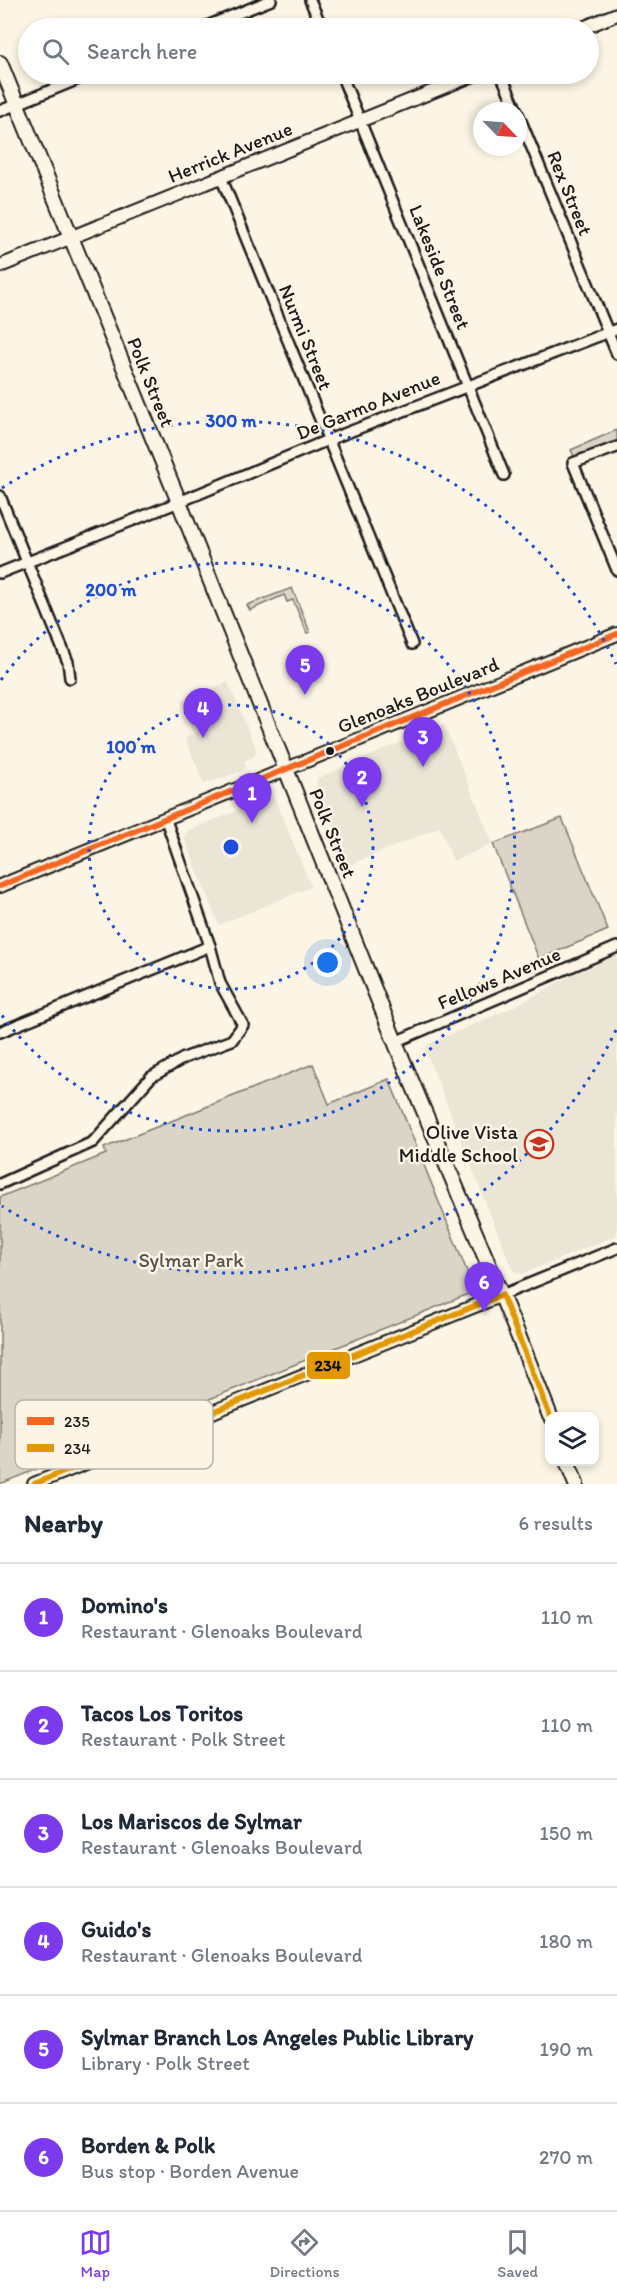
<!DOCTYPE html>
<html lang="en">
<head>
<meta charset="utf-8">
<style>
	body { margin:0; font-family:Itim,sans-serif; background:#f2f2f3; color:#1f2937 }
	.controls { position:absolute; right:18px; bottom:18px; display:grid; overflow:hidden; border-radius:12px; box-shadow:0 3px 9px #0003 }
	.controls button { width:54px; height:54px; display:grid; place-items:center; padding:0; border:0; border-bottom:2px solid #e0e1e3; background:#fff; color:#1f2937; font:30px sans-serif }
	.compass { position:absolute; left:473px; top:102px; width:54px; height:54px; border-radius:50%; background:#fff; box-shadow:0 3px 9px #0003; rotate:115deg }
	.you { position:absolute; left:328px; top:963px; width:21px; height:21px; margin:-15px; border:4px solid #fff; border-radius:50%; background:#1a73e8; box-shadow:0 0 0 9px #1a73e833 }
	.badge { display:grid; place-items:center; width:39px; height:39px; border-radius:50%; background:#7c3aed; color:#fff; font-size:20px; font-weight:700 }
	.pin { position:absolute; translate:-50% -50px; filter:drop-shadow(0 2px 3px #0008) }
	.pin::after { content:''; position:absolute; top:32px; width:21px; height:18px; background:inherit; clip-path:polygon(0 0,100% 0,50% 100%) }
	.list { margin:0; padding:0; list-style:none }
	h2 { display:flex; justify-content:space-between; align-items:center; height:78px; margin:0; padding:0 24px; font-size:26px }
	h2 small { font-size:20px; font-weight:400; color:#747a83 }
	.list li { display:grid; grid-template-columns:39px 1fr auto; gap:18px; align-items:center; box-sizing:border-box; height:108px; padding:0 24px; border-top:2px solid #e0e1e3 }
	.list b { display:block; font-size:22px; white-space:nowrap }
	.list p { margin:0; font-size:20px; white-space:nowrap; color:#747a83 }
	.list em { font-size:20px; font-style:normal; color:#747a83 }
	.icon { flex:none; width:33px; height:33px; fill:none; stroke:currentColor; stroke-width:2; stroke-linecap:round; stroke-linejoin:round }
	.map { position:relative; flex:none; width:617px; height:1484px; overflow:hidden }
	.search { position:absolute; background:#fff; box-shadow:0 3px 9px #0003; left:18px; right:18px; top:18px; height:66px; display:flex; align-items:center; gap:15px; box-sizing:border-box; padding:0 21px; border-radius:33px; color:#747a83; font-size:22px }
	.sheet { height:726px; background:#fff }
	nav { display:flex; justify-content:space-around; align-items:center; box-sizing:border-box; height:84px; border-top:2px solid #e0e1e3; background:#fff; font-size:16px; color:#747a83 }
	nav a { display:grid; justify-items:center; gap:3px }
	nav .on { color:#7c3aed }
	.map>svg:first-child { display:block }
	.built { fill:#ebe5d6 }
	.green { fill:#dbd5c8; stroke:#7c7872; stroke-width:1.5 }
	.lines { fill:none; stroke-linecap:round; stroke-linejoin:round }
	.street-casing { stroke:#1c1c1c; stroke-width:14 }
	.secondary-casing { stroke:#1c1c1c; stroke-width:16 }
	.primary-casing { stroke:#1c1c1c; stroke-width:18 }
	.street { stroke:#fcf5e5; stroke-width:9 }
	.secondary { stroke:#fcf5e5; stroke-width:12 }
	.primary { stroke:#fcf5e5; stroke-width:14 }
	.bus-1-casing { stroke:#fcf5e5; stroke-width:10 }
	.bus-2-casing { stroke:#fcf5e5; stroke-width:10 }
	.bus-1 { stroke:#f26522; stroke-width:6 }
	.bus-2 { stroke:#e19803; stroke-width:6 }
	.ring { fill:none; stroke:#1d4ed8; stroke-width:3; stroke-dasharray:3 6 }
	.bus-dot { fill:#1c1c1c; stroke:#fcf5e5; stroke-width:2 }
	.labels { text-anchor:middle; stroke-width:5; stroke-linejoin:round; paint-order:stroke }
	.street-label { font-size:20px; fill:#1c1c1c; stroke:#fcf5e5 }
	.poi-label { font-size:20px; fill:#1c1c1c; stroke:#fcf5e5; text-anchor:end }
	.park-label { font-size:20px; fill:#555450; stroke:#fcf5e5 }
	.key { fill:#fcf5e5; stroke:#b9b4a9; stroke-width:1.5 }
	.key-label { font-size:16px; fill:#1c1c1c }
	.centre { fill:#1d4ed8; stroke:#fcf5e5; stroke-width:3 }
	.ring-label { font-size:18px; text-anchor:middle; font-weight:bold; fill:#1d4ed8; stroke:#fcf5e5; stroke-width:5; stroke-linejoin:round; paint-order:stroke }
	.line-badge { stroke:#fcf5e5; stroke-width:2 }
	.pale-badge-label { font-size:16px; text-anchor:middle; font-weight:bold; fill:#111 }
</style>
</head>
<body>
<div class="map">
<svg width="617" height="1484" viewBox="0 0 617 1484">
	<rect width="100%" height="100%" fill="#fcf5e5"/>
	<filter id="ink" filterUnits="userSpaceOnUse"><feTurbulence type="fractalNoise" baseFrequency=".0167" numOctaves="2"/><feDisplacementMap in="SourceGraphic" scale="12" xChannelSelector="R" yChannelSelector="G"/><feConvolveMatrix kernelMatrix="1 2 1 2 8 2 1 2 1" color-interpolation-filters="sRGB"/></filter>
	<g filter="url(#ink)">
		<g class="built">
			<path d="M228,682L257,751L253,757L244,761L246,767L243,771L204,784L185,738L193,734L182,701Z"/>
			<path d="M444,724L493,844L453,861L440,827L349,865L316,783L318,778Z"/>
			<path d="M274,796L311,887L219,925L185,840V835L189,830Z"/>
			<path d="M617,956V1235L522,1274L517,1273L512,1269L425,1049L429,1044L515,1006L577,972Z"/>
		</g>
		<g class="green">
			<path d="M617,430V441L575,459L571,450Z"/>
			<path d="M292,588L310,632L307,633L293,600L287,602L284,595L250,610L247,605Z"/>
			<path d="M562,818L608,930L539,959L493,844Z"/>
			<path d="M313,1064L329,1104L389,1079L473,1286L471,1293L0,1484V1197L106,1154L104,1148Z"/>
		</g>
		<g class="lines">
			<g class="street-casing">
				<g id="street">
					<path d="M310,0L322,28"/>
					<path d="M202,28L271,0"/>
					<path d="M341,74L504,475"/>
					<path d="M501,74L517,111"/>
					<path d="M0,111L91,74"/>
					<path d="M518,114L617,354"/>
					<path d="M221,177L412,644"/>
					<path d="M617,447L573,463L617,570"/>
					<path d="M0,496L68,662L70,678"/>
					<path d="M0,573L179,502L328,440L617,329"/>
					<path d="M0,1032L210,946"/>
					<path d="M395,1042L617,947"/>
					<path d="M0,1184L93,1142L151,1077L184,1058L232,1040L243,1025L220,983L210,946L166,820"/>
					<path d="M502,1295L617,1248"/>
				</g>
			</g>
			<g class="secondary-casing">
				<g id="secondary">
					<path d="M583,28L617,14"/>
					<path d="M0,266L476,74"/>
					<path d="M0,886L617,634"/>
					<path d="M34,1484L502,1295"/>
				</g>
			</g>
			<g class="primary-casing">
				<g id="primary">
					<path d="M0,63L179,502L398,1049L518,1335L550,1416"/>
					<path d="M567,1462L576,1484"/>
				</g>
			</g>
			<use href="#street" class="street"/>
			<use href="#secondary" class="secondary"/>
			<use href="#primary" class="primary"/>
			<g class="bus-1-casing">
				<path id="bus-1" d="M0,886L617,634"/>
			</g>
			<g class="bus-2-casing">
				<path id="bus-2" d="M34,1484L502,1295L550,1416"/>
			</g>
			<use href="#bus-1" class="bus-1"/>
			<use href="#bus-2" class="bus-2"/>
		</g>
	</g>
	<g class="ring">
		<circle cx="231" cy="847" r="142"/>
		<path d="M1 680A284 284 0 1 1 1 1014"/>
		<path d="M616 1030A426 426 0 0 1 2 1206M2 488A426 426 0 0 1 616 664"/>
	</g>
	<defs>
		<g id="school-ring" transform="scale(1.5)"><circle r="9.5" fill="#fcf5e5" stroke="#c8321e" stroke-width="1.5"/><path d="M0-5L7-2L0 1L-7-2ZM-4 1L0 2.5L4 1V4Q0 6-4 4Z" fill="#c8321e"/></g>
	</defs>
	<g fill-rule="evenodd">
		<use href="#school-ring" x="539" y="1144"/>
	</g>
	<circle class="bus-dot" cx="330" cy="751" r="5"/>
	<g class="labels">
		<g class="street-label">
			<text transform="translate(230 152) rotate(-22)" y="7">Herrick Avenue</text>
			<text transform="translate(570 193) rotate(68)" y="7">Rex Street</text>
			<text transform="translate(440 267) rotate(68)" y="7">Lakeside Street</text>
			<text transform="translate(306 337) rotate(68)" y="7">Nurmi Street</text>
			<text transform="translate(151 382) rotate(68)" y="7">Polk Street</text>
			<text transform="translate(368 405) rotate(-22)" y="7">De Garmo Avenue</text>
			<text transform="translate(418 695) rotate(-22)" y="7">Glenoaks Boulevard</text>
			<text transform="translate(333 833) rotate(68)" y="7">Polk Street</text>
			<text transform="translate(499 978) rotate(-23)" y="7">Fellows Avenue</text>
		</g>
		<g class="poi-label">
			<text x="518" y="1139">Olive Vista<tspan x="518" dy="23">Middle School</tspan></text>
		</g>
		<g class="park-label">
			<text x="191" y="1267">Sylmar Park</text>
		</g>
	</g>
	<rect x="15" y="1400" width="198" height="69" rx="9" class="key"/>
	<rect x="27" y="1417" width="27" height="8" fill="#f26522"/>
	<rect x="27" y="1444" width="27" height="8" fill="#e19803"/>
	<g class="key-label">
		<text x="64" y="1427">235</text>
		<text x="64" y="1454">234</text>
	</g>
	<circle cx="231" cy="847" r="9" class="centre"/>
	<g class="ring-label">
		<text x="231" y="427">300 m</text>
		<text x="111" y="596">200 m</text>
		<text x="131" y="753">100 m</text>
	</g>
	<rect class="line-badge" x="306" y="1351" width="45" height="29" rx="6" fill="#e19803"/>
	<g class="pale-badge-label">
		<text x="328" y="1371">234</text>
	</g>
</svg>
<div class="controls">
<button><svg class="icon" aria-label="layers" viewBox="0 0 24 24"><path d="M12 4l9 5-9 5-9-5zM3 14l9 5 9-5"/></svg></button>
</div>
<svg class="compass" viewBox="-18 -18 36 36"><path d="M0-13l5 13h-10z" fill="#e53935"/><path d="M0 13l5-13h-10z" fill="#747a83"/></svg>
<div class="you"></div>
<div class="pin badge" style="left:252px;top:823px">1</div>
<div class="pin badge" style="left:362px;top:807px">2</div>
<div class="pin badge" style="left:423px;top:767px">3</div>
<div class="pin badge" style="left:203px;top:738px">4</div>
<div class="pin badge" style="left:305px;top:695px">5</div>
<div class="pin badge" style="left:484px;top:1312px">6</div>
<div class="search"><svg class="icon" aria-label="search" viewBox="0 0 24 24"><circle cx="10" cy="10" r="6"/><path d="M15 15l6 6"/></svg>Search here</div>
</div>
<section class="sheet">
<h2>Nearby<small>6 results</small></h2>
<ul class="list">
<li><span class="badge">1</span><div><b>Domino's</b><p>Restaurant · Glenoaks Boulevard</p></div><em>110 m</em></li>
<li><span class="badge">2</span><div><b>Tacos Los Toritos</b><p>Restaurant · Polk Street</p></div><em>110 m</em></li>
<li><span class="badge">3</span><div><b>Los Mariscos de Sylmar</b><p>Restaurant · Glenoaks Boulevard</p></div><em>150 m</em></li>
<li><span class="badge">4</span><div><b>Guido's</b><p>Restaurant · Glenoaks Boulevard</p></div><em>180 m</em></li>
<li><span class="badge">5</span><div><b>Sylmar Branch Los Angeles Public Library</b><p>Library · Polk Street</p></div><em>190 m</em></li>
<li><span class="badge">6</span><div><b>Borden &amp; Polk</b><p>Bus stop · Borden Avenue</p></div><em>270 m</em></li>
</ul>
</section>
<nav>
<a class="on"><svg class="icon" aria-label="map" viewBox="0 0 24 24"><path d="M3 6l6-2 6 2 6-2v14l-6 2-6-2-6 2zM9 4v14M15 6v14"/></svg>Map</a>
<a><svg class="icon" aria-label="directions" viewBox="0 0 24 24"><path d="M12 3l9 9-9 9-9-9zM9 14v-3h6M13 9l2 2-2 2"/></svg>Directions</a>
<a><svg class="icon" aria-label="saved" viewBox="0 0 24 24"><path d="M7 4h10v16l-5-4-5 4z"/></svg>Saved</a>
</nav>
</body>
</html>
